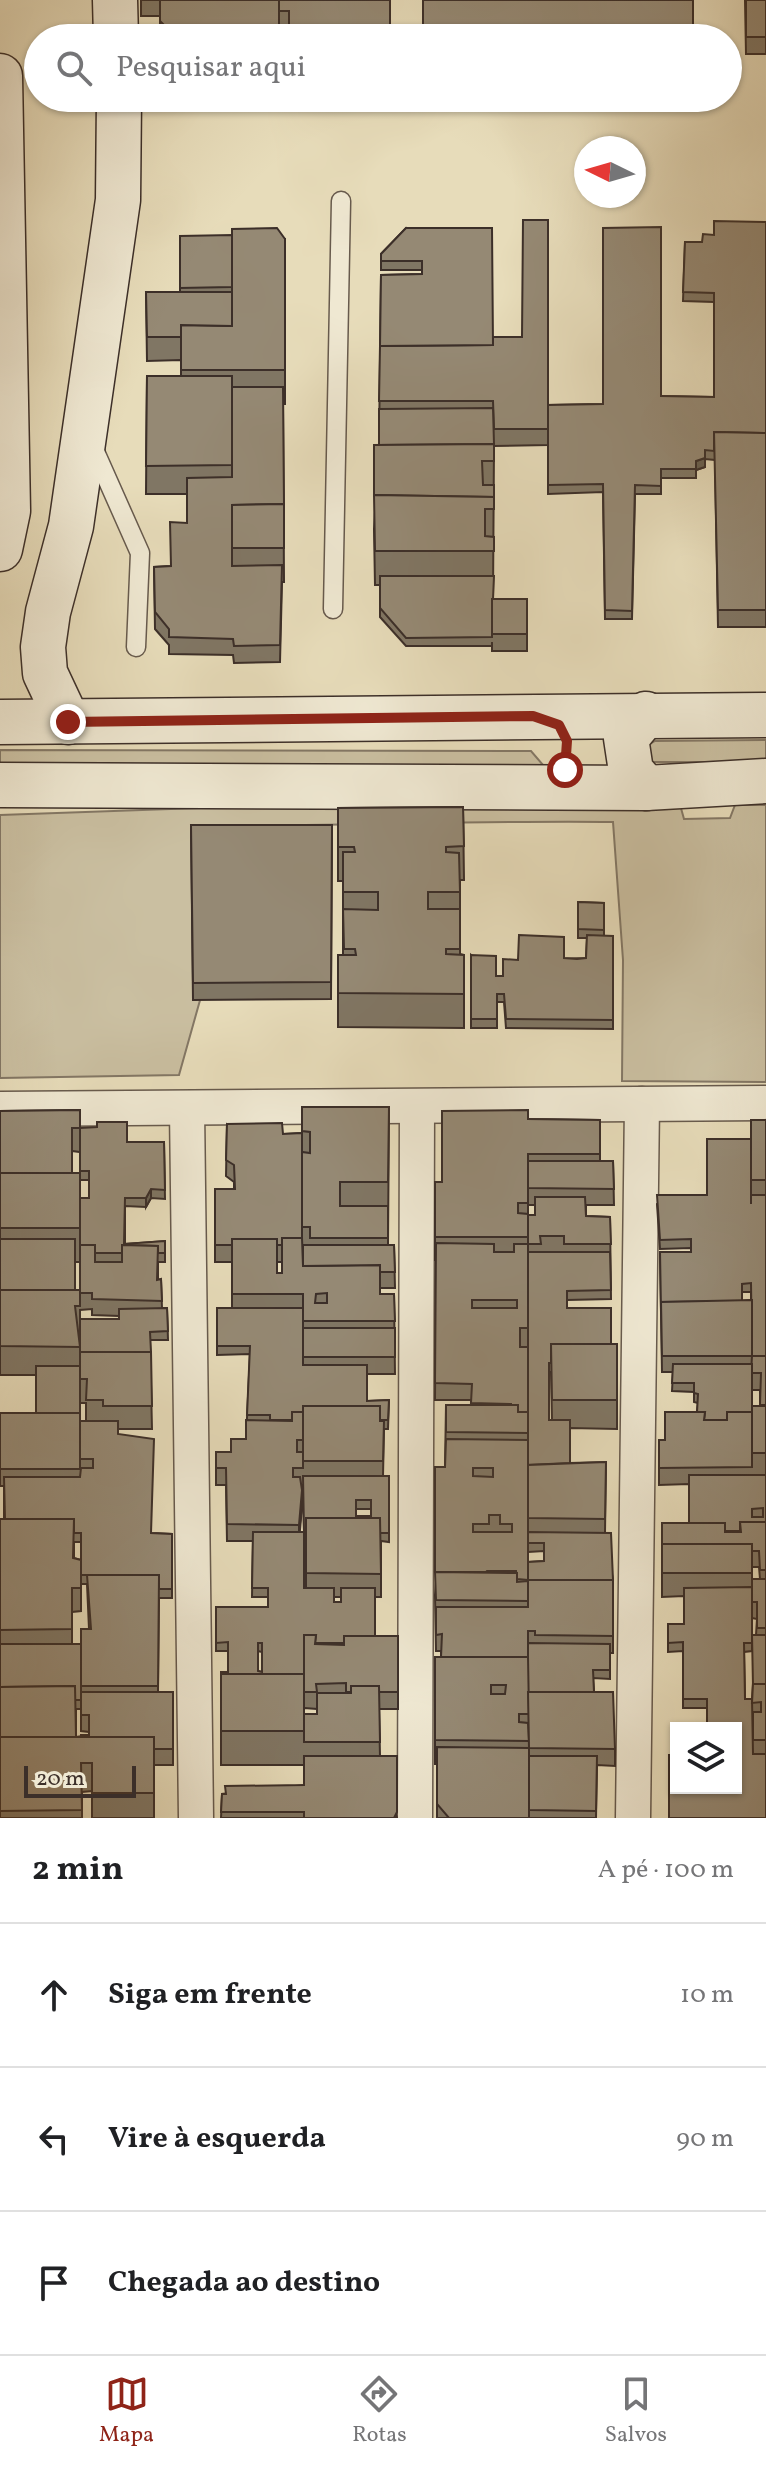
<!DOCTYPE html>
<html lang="pt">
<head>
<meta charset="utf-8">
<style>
	body { margin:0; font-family:Vollkorn,serif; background:#f6f6f6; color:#202124 }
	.controls { position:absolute; right:24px; bottom:24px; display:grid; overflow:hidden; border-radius:0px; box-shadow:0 2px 6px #0004 }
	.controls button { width:72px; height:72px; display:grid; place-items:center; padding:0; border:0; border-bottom:2px solid #e0e0e0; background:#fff; color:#202124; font:40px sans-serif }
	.compass { position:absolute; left:574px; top:136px; width:72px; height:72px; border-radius:50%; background:#fff; box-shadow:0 2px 6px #0004; rotate:275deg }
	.scale { position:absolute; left:24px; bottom:20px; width:112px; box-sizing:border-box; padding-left:8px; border:4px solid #3c2f29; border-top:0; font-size:22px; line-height:28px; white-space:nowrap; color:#3c2f29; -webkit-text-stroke:6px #efe8d2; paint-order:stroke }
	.stop { position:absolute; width:24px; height:24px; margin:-18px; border:6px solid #8f2418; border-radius:50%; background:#fff }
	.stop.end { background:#8f2418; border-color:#fff; box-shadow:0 2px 8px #0008 }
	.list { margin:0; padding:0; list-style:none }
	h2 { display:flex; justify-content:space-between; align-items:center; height:104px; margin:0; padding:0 32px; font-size:34px }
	h2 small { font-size:26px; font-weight:400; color:#757577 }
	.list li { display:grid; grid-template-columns:52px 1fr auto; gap:24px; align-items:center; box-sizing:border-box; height:144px; padding:0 32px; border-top:2px solid #e0e0e0 }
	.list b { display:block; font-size:30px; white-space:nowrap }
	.list em { font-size:26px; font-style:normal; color:#757577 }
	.icon { flex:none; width:44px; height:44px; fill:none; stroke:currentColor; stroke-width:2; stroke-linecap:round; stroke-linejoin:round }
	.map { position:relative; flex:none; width:766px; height:1818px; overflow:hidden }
	.search { position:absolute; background:#fff; box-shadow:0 2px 6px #0004; left:24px; right:24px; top:24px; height:88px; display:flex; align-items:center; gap:20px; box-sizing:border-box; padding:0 28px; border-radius:44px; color:#757577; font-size:30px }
	.sheet { height:536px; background:#fff }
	nav { display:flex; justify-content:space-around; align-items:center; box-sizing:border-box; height:112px; border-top:2px solid #e0e0e0; background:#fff; font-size:22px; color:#757577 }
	nav a { display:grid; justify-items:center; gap:4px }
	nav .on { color:#8f2418 }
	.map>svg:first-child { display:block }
	.green { fill:#cabfa1; stroke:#837765; stroke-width:2 }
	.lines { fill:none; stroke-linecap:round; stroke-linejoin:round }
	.lane-casing { stroke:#675a4d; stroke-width:21 }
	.street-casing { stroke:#675a4d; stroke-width:37 }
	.secondary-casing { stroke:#3c2f29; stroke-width:47 }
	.lane { stroke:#efe8d2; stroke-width:18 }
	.street { stroke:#efe8d2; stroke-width:34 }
	.secondary { stroke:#efe8d2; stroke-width:44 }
	.wall { fill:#807664; stroke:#3c2f29; stroke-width:2; fill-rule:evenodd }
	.shaded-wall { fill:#686051; stroke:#3c2f29; stroke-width:2 }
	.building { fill:#958974; stroke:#3c2f29; stroke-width:2; fill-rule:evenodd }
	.route { stroke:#8f2418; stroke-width:10 }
</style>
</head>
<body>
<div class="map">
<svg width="766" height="1818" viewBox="0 0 766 1818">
	<rect width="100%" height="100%" fill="#e7dcba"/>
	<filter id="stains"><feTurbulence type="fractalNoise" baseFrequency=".0025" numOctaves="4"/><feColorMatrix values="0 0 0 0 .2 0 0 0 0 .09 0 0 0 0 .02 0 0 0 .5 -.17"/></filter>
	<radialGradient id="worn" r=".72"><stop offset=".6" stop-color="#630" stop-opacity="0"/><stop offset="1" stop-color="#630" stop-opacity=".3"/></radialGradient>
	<g class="green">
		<path d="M766,740V762H652L648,745L655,741Z"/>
		<path d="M0,750L531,751L543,765L540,772L0,774Z"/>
		<path d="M679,801L684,819L730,818L735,805H766V1082L622,1081L623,960L613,822C477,820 342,827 206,825L204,986L179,1075L0,1078V815L286,805Z"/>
	</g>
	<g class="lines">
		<g class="lane-casing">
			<g id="lane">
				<path d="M92,445L140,553L136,647"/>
				<path d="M333,609L341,201"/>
			</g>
		</g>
		<g class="street-casing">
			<g id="street">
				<path d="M0,1109L766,1103"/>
				<path d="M187,1109L196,1818"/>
				<path d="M415,1818L417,1107"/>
				<path d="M633,1818L642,1104"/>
			</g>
		</g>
		<g class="secondary-casing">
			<g id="secondary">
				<path d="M115,0L116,38"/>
				<path d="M0,76L8,511L0,549"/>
				<path d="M646,714L626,738L631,771L646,788"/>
				<path d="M0,722L766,715"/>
				<path d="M68,722L45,673L43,647L48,612L71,526L118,200L119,98"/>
				<path d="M0,785L646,788L766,781"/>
			</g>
		</g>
		<use href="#lane" class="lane"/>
		<use href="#street" class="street"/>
		<use href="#secondary" class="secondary"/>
	</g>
	<g class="wall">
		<path d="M141,0H390L289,28H279V38H160V16H141Z"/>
		<rect x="423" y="0" width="270" height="38"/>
		<path d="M745,0H766V54H746Z"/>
		<path d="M548,220V445L494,446L493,599H527V651H492V642V646H406L380,617V585H375L374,529L379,445L381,275L422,274V270H381V254L406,228L493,345L522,337Z"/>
		<path d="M766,222V627H718L715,460L705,459V467L696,470V478H661V494H635L632,619H605L603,492L548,494V405L603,404L661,396L714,397V302L683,301L685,242H702L714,235Z"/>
		<path d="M180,236L285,239V404H283L284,582H282L280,662L234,663L233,655L169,654V645L155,629L154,567L171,566L187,523V494H146L147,376H181V360L147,361L146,292H180Z"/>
		<path d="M463,807L464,880H460V954L464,955V1028L338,1027V955H343V881H338V808Z"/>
		<path d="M191,825H332L331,999L193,1000Z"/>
		<path d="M578,902L604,903V936H613V1029L506,1028L504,1002H497V1028H471V955L496,976H503L518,960L586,958L587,938H578Z"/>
		<path d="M302,1107H389L388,1245H394L395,1288H380V1294H394L395,1374H367V1401L389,1400L388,1429H384L383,1476H389V1542L381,1541V1597H375V1636H398V1709H379L380,1756L397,1818H221L222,1794L304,1785V1765H221V1672H228V1651H216V1607H268V1597H252L253,1541H227L226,1485H216V1452H231L246,1439L250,1354L217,1355V1308H232V1262H215V1189H234V1182L226,1176L227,1124L283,1134L302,1133ZM277,1262H282V1273H277ZM301,1485H303L304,1532H299L302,1507ZM356,1509H371V1516H356ZM304,1541H306V1588H304ZM334,1597H341V1602H334ZM258,1651L262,1652V1672L258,1671ZM304,1708L317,1709V1714H304Z"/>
		<path d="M80,1110V1152L72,1151V1173H80V1128L127,1142H164L165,1199L151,1198L146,1207L125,1206V1244L165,1241V1262H158V1280L161,1279L162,1308H167L168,1340H150L152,1429H118V1434L151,1533L172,1534V1598H159L158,1692H173V1765H154V1818H92V1791L82,1792V1818H0V1519H4V1486H0V1413H36V1375H0V1111ZM80,1180H89V1198H80ZM75,1262H80V1290H75ZM92,1309V1315L119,1316V1319H80V1310ZM80,1403H86V1421H80ZM74,1542H81V1560L74,1558ZM81,1584H87L89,1629L81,1644H72V1612L81,1611ZM76,1709H81V1731L89,1732V1735L76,1737Z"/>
		<path d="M528,1119L600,1120V1161H613L614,1205H586V1216L610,1217L611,1299L567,1300V1308L611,1344H617V1429L570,1428V1463L606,1462L605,1533L613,1580V1653H610V1679L593,1678L594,1692L615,1749V1766L597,1765L596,1818H437V1764H435V1657H441V1651H436L435,1595L445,1467L446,1405H471V1400H435L436,1260H435V1182H442ZM528,1205H535V1215H528ZM549,1372H551L552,1420H549ZM544,1551V1561L528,1562V1552Z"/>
		<path d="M766,1120V1818H669V1755H676V1788H736L707,1708H683V1651L668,1652V1624H684V1596L662,1597V1523H689V1484L659,1485V1440H665L697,1412L698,1403L694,1402V1392L672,1391L673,1372H662L660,1252H691V1248L660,1249L657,1204L707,1195ZM742,1292H751V1300L742,1301ZM752,1390H760V1406H752ZM752,1567H759L760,1579H752ZM752,1618L757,1619L752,1699H745L744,1652L752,1651Z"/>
	</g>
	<g class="shaded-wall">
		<path d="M705,458V467L696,470V461Z"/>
		<path d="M151,1189V1198L146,1207V1198Z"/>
		<path d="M302,1490V1507L299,1541V1525Z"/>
	</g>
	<g class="building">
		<path d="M160,0H279V38H177L160,21Z"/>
		<path d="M279,0H390V38H289V11H279Z"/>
		<path d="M423,0H693V28L423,29Z"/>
		<rect x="746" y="0" width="20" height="37"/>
		<path d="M523,220H548V429H494L493,401H379L380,346L493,345V337H522Z"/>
		<path d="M714,221L766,222V433L714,432V451L705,450V458L696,461V469H661V486L635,485L632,611L605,610L603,484L548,485V405L603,404V228L661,227V396L714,397V293L683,292L685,242H702L703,234L714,235Z"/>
		<path d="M277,228L285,239V370H181V325L232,326V229Z"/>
		<path d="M406,228H492L493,345L380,346L381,275L422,274V261H381V254Z"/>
		<path d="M232,235V287L180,288V236Z"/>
		<path d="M146,292H232V326L181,325V337H147Z"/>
		<path d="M147,376H232V465L146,466Z"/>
		<path d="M232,387H283L284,504L232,505V566L282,565L280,645L234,646L233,639L169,637V629L155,612L154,567L171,566L170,522L187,523V478L232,477Z"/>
		<path d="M493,408L494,444L379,445V409Z"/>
		<path d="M714,432L766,433V610H718Z"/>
		<path d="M494,444V461H482L483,485H494V500V497L374,495V445Z"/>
		<path d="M374,495L494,497V509H485V536L494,537V551H375Z"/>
		<path d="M284,504V548H232V505Z"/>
		<path d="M380,576H494L493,599H492V637L406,638L380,608Z"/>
		<rect x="492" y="599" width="35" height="35"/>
		<path d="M463,807L464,846L446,847V852L459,853L460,892H428V909H460V949H446V954L464,955V994L338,993V955H356L355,949H344L343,909L378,910V892H343V852H355L354,847H338V808Z"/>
		<path d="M191,825H332L331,982L193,983Z"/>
		<path d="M578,902L604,903V930L578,929Z"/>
		<path d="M519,935L564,937V958L577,959L586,958L587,935L613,936V1020L506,1019L504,994H497V1019H471V955L496,956V976H503V959L518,960Z"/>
		<path d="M302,1107H389L388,1182H340V1206H388V1238H310V1227H302V1152L310,1153V1132L302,1131Z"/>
		<path d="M80,1110V1128H72V1173H0V1111Z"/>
		<path d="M528,1110V1119L600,1120V1154H528V1203H518V1213L528,1214V1237H435V1182H442V1111Z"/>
		<rect x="751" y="1120" width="15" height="60"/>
		<path d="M97,1122H127V1142H164L165,1190L151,1189L146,1198H125L124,1244L165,1241V1253H158V1246L122,1245V1253H95V1245H80V1247V1198H89V1171H80V1128L97,1127Z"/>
		<path d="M282,1123L283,1134L302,1133V1238H282V1245H277V1239H232V1245H215V1189H235L234,1165L226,1160L227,1124Z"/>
		<path d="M707,1139H751V1204V1195H766V1356L752,1357L751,1283L742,1284V1301L661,1302V1310L660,1252H691V1239L660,1240L657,1195H707Z"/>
		<path d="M528,1161H613L614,1189L528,1188Z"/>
		<rect x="0" y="1173" width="80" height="55"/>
		<path d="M535,1197H585L586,1216L610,1217L611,1244H564V1236H540L541,1244H528V1215H535Z"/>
		<path d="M282,1238H302L303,1266L380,1265V1294H394L395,1321H303V1294H232V1239H277V1273H282ZM327,1293V1303H315L316,1294Z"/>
		<rect x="0" y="1239" width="75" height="51"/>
		<path d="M436,1243L494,1244V1252H514V1244H528V1328H520V1347H528V1412H518V1405H511V1404L471,1403L472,1384L435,1383ZM472,1300H517V1308H472Z"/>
		<path d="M80,1245H95V1262H122V1245L158,1246L157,1280L161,1279L162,1301L92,1299V1293H80Z"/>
		<path d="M303,1245H394L395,1272H380V1265L303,1266Z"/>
		<path d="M528,1252H610L611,1290L567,1291V1308H611V1344H551V1363H549V1420H570V1463L528,1465V1476Z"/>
		<path d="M0,1290H80V1306H75L80,1347L0,1346Z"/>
		<path d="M752,1300V1356H662L661,1302Z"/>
		<path d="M167,1308L168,1331L150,1332L151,1352H80V1366V1319H119V1309Z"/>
		<path d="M217,1308H303V1365H367V1401L389,1400L388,1420H380V1406H303V1412H292V1420H270V1415H247L250,1346H217Z"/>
		<rect x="303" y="1328" width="92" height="29"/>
		<path d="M551,1344H617V1400H552Z"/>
		<path d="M80,1352H151L152,1406H103V1400H86L87,1379H80Z"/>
		<path d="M752,1356H766V1405H760L761,1373H751Z"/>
		<path d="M673,1364H752V1412H727V1420H704L705,1412H697L698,1394L694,1393V1383H672Z"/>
		<rect x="36" y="1366" width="44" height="47"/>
		<path d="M446,1405H518V1412H528V1433L446,1432Z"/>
		<path d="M303,1406H380V1421H384L383,1461H303Z"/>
		<rect x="752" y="1406" width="14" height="47"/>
		<path d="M292,1412H303V1440H297V1452H303V1468H293V1477H300L302,1490L299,1525L227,1524L226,1468H216V1452H231V1439H246V1420L292,1421Z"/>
		<path d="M665,1412H705L704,1420H727V1412H752V1467L659,1468V1440H665Z"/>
		<rect x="0" y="1413" width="80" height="56"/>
		<path d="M80,1421H118V1434L154,1439L151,1533L172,1534V1589H159V1575H81V1533H74V1519H5L4,1477H80L81,1468H93V1459H80Z"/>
		<path d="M446,1439L528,1440V1580L517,1579L516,1571H487L486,1572H435V1467H445ZM473,1468H493V1477L473,1476ZM489,1515H500V1524H512V1532H473V1524H489Z"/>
		<path d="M606,1462L605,1519L528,1518V1465Z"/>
		<path d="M689,1475H766V1522H740V1531H725V1523H689ZM763,1508V1517H752V1509Z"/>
		<path d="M303,1476H389V1533H380V1518H306V1532H304V1588H334V1602H341V1588H375V1636H344V1643H315L316,1635H304V1674H221V1691V1672H228V1642L216,1643V1607H268V1588H252L253,1532H304ZM356,1500H371V1516H356ZM258,1643H262V1672L258,1671Z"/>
		<path d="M306,1518H380L381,1574L306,1573Z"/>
		<path d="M0,1519H74L73,1558L81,1560V1588H72V1629L0,1630Z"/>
		<path d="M740,1522H766V1570H760L759,1551H752V1544H662V1523H725V1532H741Z"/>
		<path d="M528,1532L611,1533L613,1580H528V1587V1562L544,1561V1543H528Z"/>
		<rect x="662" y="1544" width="90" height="29"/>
		<path d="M435,1572L517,1573V1582L528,1581V1601L436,1600Z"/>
		<path d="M87,1575H159L158,1686H81V1629H91Z"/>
		<path d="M752,1579H766V1628H757V1602H752Z"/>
		<path d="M528,1580H613V1636L535,1635V1631H528V1657H441L442,1634L436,1635V1607H528Z"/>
		<path d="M752,1587V1643H744L745,1699H752L753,1754H766V1818H669V1789L736,1788V1728H707V1699H683V1642L668,1643V1624H684V1588Z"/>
		<path d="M304,1635H316L315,1644L344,1645V1636H398V1692H379V1686H351V1692H346V1683L316,1684L317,1692H304Z"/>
		<path d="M752,1635H766V1684H753V1686Z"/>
		<path d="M528,1643L610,1644V1670H593L594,1692H528Z"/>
		<path d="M0,1644H81V1700H75V1686L0,1687Z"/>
		<path d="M435,1657H528L529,1714H519V1722L528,1723L529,1741L435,1740ZM491,1685H506L505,1694H491Z"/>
		<rect x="221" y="1674" width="83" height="57"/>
		<path d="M753,1684H766V1740H753V1712H761V1702L752,1703Z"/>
		<path d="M75,1686L76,1737H0V1687Z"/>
		<path d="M351,1686H379L380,1742H304V1714H317V1693H351Z"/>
		<path d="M81,1692H173V1749H154V1737H81V1735H89V1715H81Z"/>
		<path d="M528,1692H613L615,1749L529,1748Z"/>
		<path d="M0,1737H154V1793H92V1763H81L82,1810L0,1811Z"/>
		<path d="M437,1747L529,1748V1818H449L437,1804Z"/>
		<rect x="669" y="1755" width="7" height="28"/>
		<path d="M304,1756H397V1812L394,1818H304V1812H221L222,1794H226L225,1786L304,1785Z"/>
		<path d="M529,1756H597L596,1811L529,1810Z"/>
	</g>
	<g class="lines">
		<path class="route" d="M68,722L533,716L559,725L567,741L565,770"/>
	</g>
	<rect width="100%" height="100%" filter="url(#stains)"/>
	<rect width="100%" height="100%" fill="url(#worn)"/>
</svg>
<div class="controls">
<button><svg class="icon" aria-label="layers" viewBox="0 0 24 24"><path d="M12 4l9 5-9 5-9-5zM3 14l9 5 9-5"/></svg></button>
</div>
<svg class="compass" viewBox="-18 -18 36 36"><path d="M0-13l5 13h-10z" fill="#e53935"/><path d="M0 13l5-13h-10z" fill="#757577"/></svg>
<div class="scale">20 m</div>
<div class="stop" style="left:565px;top:770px"></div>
<div class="stop end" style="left:68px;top:722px"></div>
<div class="search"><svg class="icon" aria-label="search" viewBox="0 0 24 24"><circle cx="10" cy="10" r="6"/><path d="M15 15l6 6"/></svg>Pesquisar aqui</div>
</div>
<section class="sheet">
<h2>2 min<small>A pé · 100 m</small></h2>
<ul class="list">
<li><svg class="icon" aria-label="ahead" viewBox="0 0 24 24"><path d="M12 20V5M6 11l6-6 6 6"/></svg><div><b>Siga em frente</b></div><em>10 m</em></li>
<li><svg class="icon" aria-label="left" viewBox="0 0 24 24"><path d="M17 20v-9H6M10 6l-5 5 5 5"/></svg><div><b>Vire à esquerda</b></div><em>90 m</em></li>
<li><svg class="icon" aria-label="arrive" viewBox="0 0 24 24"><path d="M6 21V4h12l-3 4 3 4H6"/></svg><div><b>Chegada ao destino</b></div></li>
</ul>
</section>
<nav>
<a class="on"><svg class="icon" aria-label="map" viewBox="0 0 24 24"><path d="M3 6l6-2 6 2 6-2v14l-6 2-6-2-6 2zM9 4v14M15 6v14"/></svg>Mapa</a>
<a><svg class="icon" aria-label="directions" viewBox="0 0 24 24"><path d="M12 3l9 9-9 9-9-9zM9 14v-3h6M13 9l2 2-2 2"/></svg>Rotas</a>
<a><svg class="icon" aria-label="saved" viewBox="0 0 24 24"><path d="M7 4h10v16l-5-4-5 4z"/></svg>Salvos</a>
</nav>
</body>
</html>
